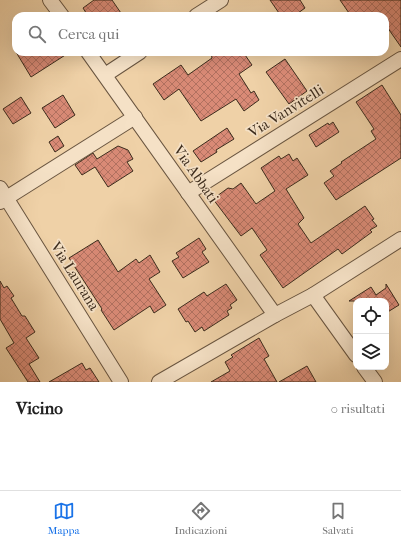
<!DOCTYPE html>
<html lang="it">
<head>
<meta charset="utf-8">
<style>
	body { margin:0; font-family:"IM FELL French Canon",serif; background:#f2f2f2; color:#222 }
	.controls { position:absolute; right:12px; bottom:12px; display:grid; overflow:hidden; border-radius:8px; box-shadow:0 4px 16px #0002 }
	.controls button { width:36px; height:36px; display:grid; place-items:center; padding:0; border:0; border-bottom:1px solid #e0e0e0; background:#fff; color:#222; font:20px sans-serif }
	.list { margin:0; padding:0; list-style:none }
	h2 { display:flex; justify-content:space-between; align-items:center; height:52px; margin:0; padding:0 16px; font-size:17px }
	h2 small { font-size:13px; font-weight:400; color:#767676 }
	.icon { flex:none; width:22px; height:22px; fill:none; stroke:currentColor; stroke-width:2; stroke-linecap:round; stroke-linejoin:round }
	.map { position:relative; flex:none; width:401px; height:382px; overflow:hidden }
	.search { position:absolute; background:#fff; box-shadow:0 4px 16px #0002; left:12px; right:12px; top:12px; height:44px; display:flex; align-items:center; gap:10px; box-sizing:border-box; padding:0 14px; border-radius:12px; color:#767676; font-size:15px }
	.sheet { height:108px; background:#fff }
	nav { display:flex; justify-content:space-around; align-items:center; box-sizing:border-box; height:56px; border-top:1px solid #e0e0e0; background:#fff; font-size:11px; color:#767676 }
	nav a { display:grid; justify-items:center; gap:2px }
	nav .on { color:#1a73e8 }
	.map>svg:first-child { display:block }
	.building { fill:url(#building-cross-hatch); stroke:#3c2c1d }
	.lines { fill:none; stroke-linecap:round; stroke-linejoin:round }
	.minor-casing { stroke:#695540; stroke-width:16 }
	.minor { stroke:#f5e1c6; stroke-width:14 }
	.labels { text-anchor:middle; stroke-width:3.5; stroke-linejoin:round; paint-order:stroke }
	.street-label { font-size:15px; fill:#3c2c1d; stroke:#f5e1c6 }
</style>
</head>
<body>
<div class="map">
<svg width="401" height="382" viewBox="0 0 401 382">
	<defs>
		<pattern id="building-cross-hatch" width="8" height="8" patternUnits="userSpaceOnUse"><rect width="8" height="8" fill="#d98a76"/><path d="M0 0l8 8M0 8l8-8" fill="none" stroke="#b17160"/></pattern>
	</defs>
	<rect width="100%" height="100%" fill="#efd1a7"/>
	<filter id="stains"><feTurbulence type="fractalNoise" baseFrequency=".005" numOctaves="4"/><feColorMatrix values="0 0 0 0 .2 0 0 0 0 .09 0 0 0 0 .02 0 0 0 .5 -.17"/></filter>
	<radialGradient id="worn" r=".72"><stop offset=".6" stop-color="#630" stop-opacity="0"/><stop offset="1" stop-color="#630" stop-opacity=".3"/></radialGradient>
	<g class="building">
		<path d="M94,0H112L123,16H88L83,8Z"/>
		<path d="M270,0H300L305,8L294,16H281Z"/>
		<path d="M340,0H401V47L385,24V16H351Z"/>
		<path d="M16,52H70L31,77Z"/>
		<path d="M211,52H243L252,65L239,74L251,93L254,91L259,100L244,111L236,99L201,121L179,89L164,100L153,84L181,65L188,75L212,58Z"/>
		<path d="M285,59L307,91L289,104L266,72Z"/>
		<path d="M382,85L401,115V158L336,200L324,183L334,176L330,171L342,163L341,162L376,139L371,131L374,129L356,102Z"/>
		<path d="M63,95L75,115L55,128L42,108Z"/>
		<path d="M21,97L31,113L13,124L3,109Z"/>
		<path d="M333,122L339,132L316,147L309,135L328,123L329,125Z"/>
		<path d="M227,128L234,139L216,150L217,152L201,162L193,151Z"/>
		<path d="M58,136L64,146L55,152L49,142Z"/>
		<path d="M118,146L128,150L133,159L127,162L133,171L108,187L95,167L82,175L75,165L93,153L97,159Z"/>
		<path d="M289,154L293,161L297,158L308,175L286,189L304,218L298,224L311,243L365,206L374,219L372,220L377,226L370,230L372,232L342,254L338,249L283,288L260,255L267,250L252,228L241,236L213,199L228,188L233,189L241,183L256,204L275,191L261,168L279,156L281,159Z"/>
		<path d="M199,238L206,249L202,252L209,262L183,278L172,261L179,257L176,253Z"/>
		<path d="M98,240L118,272L136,259L139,263L150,255L160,272L149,279L166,305L154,313L150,306L114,330L101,310L102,309L69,258Z"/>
		<path d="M0,281L4,288L7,286L14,296L11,298L22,316H25L35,332L26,338L39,358L29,364L40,382H28L6,348L14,343L0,319Z"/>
		<path d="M226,284L237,300L230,305L232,308L227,311L229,315L204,331L202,327L195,332L188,321L186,322L178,309L204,292L207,296Z"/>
		<path d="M386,284L399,305L386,313V301H349L371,287L376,295L386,288Z"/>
		<path d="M259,338L269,356L264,359L277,382H211L230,371L225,362L233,357L231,355Z"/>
		<path d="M82,363L86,370L90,368L99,382H49Z"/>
		<path d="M307,366L316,382H279Z"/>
	</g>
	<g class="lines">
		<g class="minor-casing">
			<g id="minor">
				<path d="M50,0L62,16"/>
				<path d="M196,16L221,0"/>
				<path d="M88,52L275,315"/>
				<path d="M105,75L140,52"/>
				<path d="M0,188L121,382"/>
				<path d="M188,193L401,59"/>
				<path d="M0,202L135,117"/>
				<path d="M313,295L356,355"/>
				<path d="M364,367L375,382"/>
				<path d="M159,382L275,315L313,295L401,239"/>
			</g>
		</g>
		<use href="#minor" class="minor"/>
	</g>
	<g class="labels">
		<g class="street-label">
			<text transform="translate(286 111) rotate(-32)" y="5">Via Vanvitelli</text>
			<text transform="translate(196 174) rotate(55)" y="5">Via Abbati</text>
			<text transform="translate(75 276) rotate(58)" y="5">Via Laurana</text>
		</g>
	</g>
	<rect width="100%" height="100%" filter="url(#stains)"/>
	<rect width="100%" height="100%" fill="url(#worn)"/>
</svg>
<div class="controls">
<button><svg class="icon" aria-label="locate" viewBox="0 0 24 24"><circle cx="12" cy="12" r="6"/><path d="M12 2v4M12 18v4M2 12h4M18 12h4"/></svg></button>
<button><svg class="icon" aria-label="layers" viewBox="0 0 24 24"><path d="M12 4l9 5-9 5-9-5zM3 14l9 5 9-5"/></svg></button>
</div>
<div class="search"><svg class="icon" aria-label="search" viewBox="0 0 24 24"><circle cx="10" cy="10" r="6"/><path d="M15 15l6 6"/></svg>Cerca qui</div>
</div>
<section class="sheet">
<h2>Vicino<small>0 risultati</small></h2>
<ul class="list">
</ul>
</section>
<nav>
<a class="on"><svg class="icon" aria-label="map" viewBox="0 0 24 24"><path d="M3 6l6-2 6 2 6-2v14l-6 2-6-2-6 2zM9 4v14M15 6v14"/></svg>Mappa</a>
<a><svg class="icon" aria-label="directions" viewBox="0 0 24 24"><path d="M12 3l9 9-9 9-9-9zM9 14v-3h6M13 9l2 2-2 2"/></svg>Indicazioni</a>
<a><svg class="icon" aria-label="saved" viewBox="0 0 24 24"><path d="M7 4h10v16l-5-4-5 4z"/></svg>Salvati</a>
</nav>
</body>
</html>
